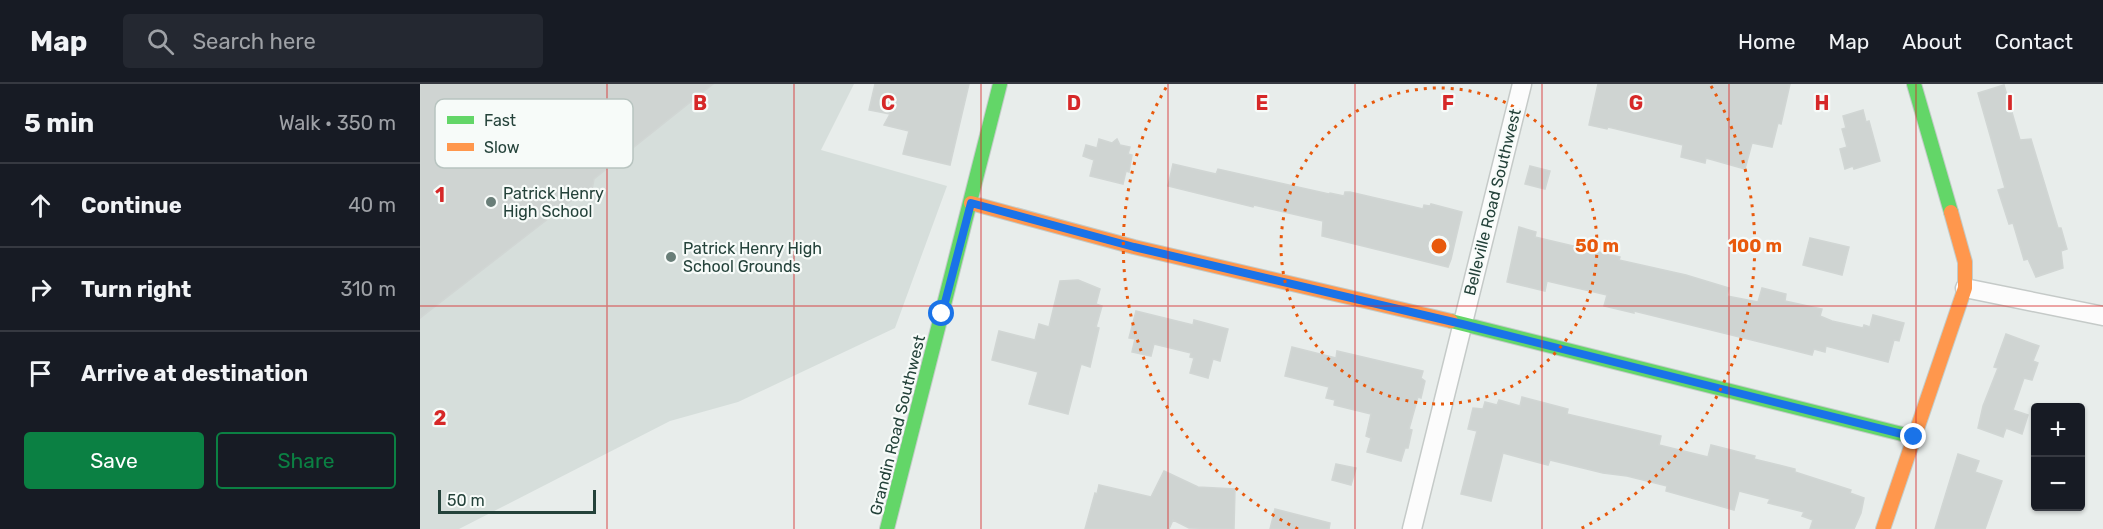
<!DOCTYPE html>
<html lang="en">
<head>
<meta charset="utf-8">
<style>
	body { margin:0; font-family:Rubik,sans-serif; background:#242831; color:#f1f3f6 }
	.controls { position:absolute; right:18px; bottom:18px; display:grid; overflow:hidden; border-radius:6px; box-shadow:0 2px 4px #0004 }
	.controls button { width:54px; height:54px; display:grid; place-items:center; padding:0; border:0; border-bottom:2px solid #363941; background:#171b24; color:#f1f3f6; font:30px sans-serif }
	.scale { position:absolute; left:18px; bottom:15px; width:158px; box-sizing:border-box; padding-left:6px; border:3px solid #24423a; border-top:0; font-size:16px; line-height:21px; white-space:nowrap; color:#24423a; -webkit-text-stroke:4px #f7fbf9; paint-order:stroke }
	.stop { position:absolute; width:18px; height:18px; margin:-14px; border:4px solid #1a73e8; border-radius:50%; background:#fff }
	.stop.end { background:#1a73e8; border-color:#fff; box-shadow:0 2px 6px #0008 }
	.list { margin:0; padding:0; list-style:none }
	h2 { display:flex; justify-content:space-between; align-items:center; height:78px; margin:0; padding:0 24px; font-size:26px }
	h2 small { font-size:20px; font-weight:400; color:#9ea1a6 }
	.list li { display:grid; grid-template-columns:39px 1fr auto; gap:18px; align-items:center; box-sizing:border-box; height:84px; padding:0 24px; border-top:2px solid #363941 }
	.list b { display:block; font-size:22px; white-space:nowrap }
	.list em { font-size:20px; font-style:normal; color:#9ea1a6 }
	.actions { display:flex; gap:12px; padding:18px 24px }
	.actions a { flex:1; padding:14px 0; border:2px solid #0b8043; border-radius:6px; text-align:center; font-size:21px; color:#0b8043 }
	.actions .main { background:#0b8043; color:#fff }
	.icon { flex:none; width:33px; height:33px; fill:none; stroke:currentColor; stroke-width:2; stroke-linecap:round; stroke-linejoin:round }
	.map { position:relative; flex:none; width:1683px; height:445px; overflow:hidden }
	header { display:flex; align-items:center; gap:36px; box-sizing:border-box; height:84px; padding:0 30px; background:#171b24; border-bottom:2px solid #363941 }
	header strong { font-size:28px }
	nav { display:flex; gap:33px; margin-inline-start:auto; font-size:21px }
	.search { width:420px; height:54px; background:#242831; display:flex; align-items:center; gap:15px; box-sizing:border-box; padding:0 21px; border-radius:6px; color:#9ea1a6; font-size:22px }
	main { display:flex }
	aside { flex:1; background:#171b24 }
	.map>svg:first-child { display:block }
	.built { fill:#d6dedb }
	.building { fill:#cfd4d2; stroke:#d1d6d4; stroke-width:1.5 }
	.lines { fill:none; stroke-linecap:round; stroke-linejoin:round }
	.street-casing { stroke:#c5cac8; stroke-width:21 }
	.fast-casing { stroke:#c3cbc8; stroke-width:16 }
	.slow-casing { stroke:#c3cbc8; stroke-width:16 }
	.street { stroke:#fcfcfc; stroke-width:18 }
	.fast { stroke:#63d668; stroke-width:14 }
	.slow { stroke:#ff974d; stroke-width:14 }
	.route { stroke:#1a73e8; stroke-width:8 }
	.grid { fill:none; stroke:#d62828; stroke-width:1.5; stroke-opacity:0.55 }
	.ring { fill:none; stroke:#e8590c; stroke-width:3; stroke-dasharray:3 6 }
	.poi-dot { fill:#697e78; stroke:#f7fbf9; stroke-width:2 }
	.labels { text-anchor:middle; stroke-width:4.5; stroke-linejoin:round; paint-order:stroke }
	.poi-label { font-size:16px; fill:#24423a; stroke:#f7fbf9; text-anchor:start }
	.street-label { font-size:16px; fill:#24423a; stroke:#f7fbf9 }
	.key { fill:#f7fbf9; stroke:#b8c4c0; stroke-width:1.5 }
	.key-label { font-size:16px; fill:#24423a }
	.grid-label { font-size:20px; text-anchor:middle; font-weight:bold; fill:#d62828; stroke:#f7fbf9; stroke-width:4.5; stroke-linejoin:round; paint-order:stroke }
	.centre { fill:#e8590c; stroke:#f7fbf9; stroke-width:3 }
	.ring-label { font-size:18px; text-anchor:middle; font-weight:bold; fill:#e8590c; stroke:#f7fbf9; stroke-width:4.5; stroke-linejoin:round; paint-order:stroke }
</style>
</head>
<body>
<header>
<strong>Map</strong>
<div class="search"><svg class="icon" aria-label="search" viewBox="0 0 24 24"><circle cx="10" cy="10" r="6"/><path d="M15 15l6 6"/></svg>Search here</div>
<nav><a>Home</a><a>Map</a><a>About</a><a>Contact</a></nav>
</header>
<main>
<aside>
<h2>5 min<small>Walk · 350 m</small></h2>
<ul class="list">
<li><svg class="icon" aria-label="ahead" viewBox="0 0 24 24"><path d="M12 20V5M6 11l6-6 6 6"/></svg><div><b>Continue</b></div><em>40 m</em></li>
<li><svg class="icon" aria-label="right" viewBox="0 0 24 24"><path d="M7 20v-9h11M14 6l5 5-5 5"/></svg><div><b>Turn right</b></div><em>310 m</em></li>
<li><svg class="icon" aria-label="arrive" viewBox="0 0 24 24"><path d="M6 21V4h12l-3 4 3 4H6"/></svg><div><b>Arrive at destination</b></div></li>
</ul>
<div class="actions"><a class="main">Save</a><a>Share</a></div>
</aside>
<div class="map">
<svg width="1683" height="445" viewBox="0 0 1683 445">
	<rect width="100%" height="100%" fill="#e8edeb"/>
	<path class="built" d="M0,0H434L401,66L527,102L475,244L318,318L250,337L39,445H0Z"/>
	<g class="building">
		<path d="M0,0H293L174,95L172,106L167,111L155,114L0,234Z"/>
		<path d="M455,0H549L530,81L483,70L489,47L464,41L470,30L449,26Z"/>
		<path d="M1178,0H1370L1361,40L1358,39L1352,63L1332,59L1325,85L1286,74L1285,79L1261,73L1263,61L1188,43L1187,45L1169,41Z"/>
		<path d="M1584,1L1600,56L1611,55L1638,144H1641L1647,165L1641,167L1643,184L1616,193L1608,175L1604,176L1593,139L1589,140L1578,106L1585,104L1558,9Z"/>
		<path d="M1443,26L1446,38L1449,37L1460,77L1434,85L1433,82L1425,85L1420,65L1427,63L1422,45L1426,44L1423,32Z"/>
		<path d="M679,55L692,59L697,55L700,61L710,63L708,70L712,71L709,88L706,87L703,100L670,92L674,76L663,72L666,61L677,64Z"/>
		<path d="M753,80L796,90L798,85L909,110L910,109L924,112L925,108H930L1003,125L1004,121L1010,122L1011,120L1042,128L1031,175L1028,183L902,152L903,137L834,121L833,123L748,102Z"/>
		<path d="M1110,82L1130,87L1125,105L1105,100Z"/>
		<path d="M1099,143L1116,148L1115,153L1200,173L1199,176L1266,191L1309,204L1307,212L1338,218L1342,204L1366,210L1365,217L1402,225L1400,232L1412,237L1443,244L1444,241L1450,243L1453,231L1484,239L1479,257L1474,256L1468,278L1406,262L1405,268L1394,265L1392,271L1214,227V229L1184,222L1187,211L1127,197L1125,207L1087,198Z"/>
		<path d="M1390,154L1429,163L1422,191L1383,181Z"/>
		<path d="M658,196L680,205L676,220L682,222L676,243L679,244L670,283L661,280L648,330L609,320L618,288L572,276L579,247L615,256L619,240L629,243L640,197Z"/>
		<path d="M716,227L773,241L774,236L808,245L800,277L793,275L788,294L770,289L774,274L770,273L771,269L734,260L731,272L712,268L715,255L709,254Z"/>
		<path d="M1586,250L1619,262L1613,277L1618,279L1612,296L1604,294L1593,326L1608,331L1602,350L1586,344L1583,353L1558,344L1563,322L1578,284L1574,283Z"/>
		<path d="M872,263L916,274L917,267L1003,287L1001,294L1005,297L1001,314L998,313L989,345L992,346L988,364H985L981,377L947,368L951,354L946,352L951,330L914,321L915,316L906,314L909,303L865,292Z"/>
		<path d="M1102,313L1148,325L1147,330L1241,352L1239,361L1288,373L1291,361L1335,372L1334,375L1375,385V388L1431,406L1430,409L1444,414L1441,429L1434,445H1390L1393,436L1382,432L1384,428L1348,419L1350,415L1319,407L1314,426L1246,407L1247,402L1207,392L1183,389L1130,376L1128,381L1083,369L1071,417L1041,410L1057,347L1048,345L1053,324L1063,325L1065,318L1077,321L1079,316L1100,322Z"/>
		<path d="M1538,370L1559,377L1555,388L1582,397L1565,445H1515Z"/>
		<path d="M916,380L936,384L931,401L912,396Z"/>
		<path d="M744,387L778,403L815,405L814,445L769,444L753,436L749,445H665L675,409L677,410L679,401L731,413Z"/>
		<path d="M855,425L910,439L909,445H850Z"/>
	</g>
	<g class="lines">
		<g class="street-casing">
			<g id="street">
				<path d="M1545,204L1683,232"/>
				<path d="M992,445L1102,0"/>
			</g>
		</g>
		<g class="fast-casing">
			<g id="fast">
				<path d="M1494,0L1531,128"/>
				<path d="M1031,237L1494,353"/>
				<path d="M467,445L580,0"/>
			</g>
		</g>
		<g class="slow-casing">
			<g id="slow">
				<path d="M551,119L714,163L1031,237"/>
				<path d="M1463,445L1545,204V178L1531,128"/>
			</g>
		</g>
		<use href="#street" class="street"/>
		<use href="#fast" class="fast"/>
		<use href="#slow" class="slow"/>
	</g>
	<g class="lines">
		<path class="route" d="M522,230L551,119L714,163L1042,240L1494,353"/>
	</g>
	<path class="grid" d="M187,0V445M374,0V445M561,0V445M748,0V445M935,0V445M1122,0V445M1309,0V445M1496,0V445M0,222H1683"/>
	<g class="ring">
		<circle cx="1019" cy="162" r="158"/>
		<path d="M878 445A316 316 0 0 1 747 2M1291 2A316 316 0 0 1 1160 445"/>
	</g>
	<g class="poi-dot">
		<circle cx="71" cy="118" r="6"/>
		<circle cx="251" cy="173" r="6"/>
	</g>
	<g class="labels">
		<g class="poi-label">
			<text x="83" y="115">Patrick Henry<tspan x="83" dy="18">High School</tspan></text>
			<text x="263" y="170">Patrick Henry High<tspan x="263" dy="18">School Grounds</tspan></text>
		</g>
		<g class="street-label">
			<text transform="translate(1072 118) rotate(-76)" y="6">Belleville Road Southwest</text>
			<text transform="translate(477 341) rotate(-76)" y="6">Grandin Road Southwest</text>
		</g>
	</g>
	<rect x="15" y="15" width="198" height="69" rx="9" class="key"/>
	<rect x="27" y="32" width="27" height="8" fill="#63d668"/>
	<rect x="27" y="59" width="27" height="8" fill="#ff974d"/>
	<g class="key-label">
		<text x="64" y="42">Fast</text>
		<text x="64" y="69">Slow</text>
	</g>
	<g class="grid-label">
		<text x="280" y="26">B</text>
		<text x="468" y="26">C</text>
		<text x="654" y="26">D</text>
		<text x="842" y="26">E</text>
		<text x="1028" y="26">F</text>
		<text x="1216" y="26">G</text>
		<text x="1402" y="26">H</text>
		<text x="1590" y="26">I</text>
		<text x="20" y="118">1</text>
		<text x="20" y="341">2</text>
	</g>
	<circle cx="1019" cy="162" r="9" class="centre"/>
	<g class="ring-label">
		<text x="1177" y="168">50 m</text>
		<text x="1335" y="168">100 m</text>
	</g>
</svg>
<div class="controls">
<button>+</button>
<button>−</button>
</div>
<div class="scale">50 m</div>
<div class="stop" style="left:522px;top:230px"></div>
<div class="stop end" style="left:1494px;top:353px"></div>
</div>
</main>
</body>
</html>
